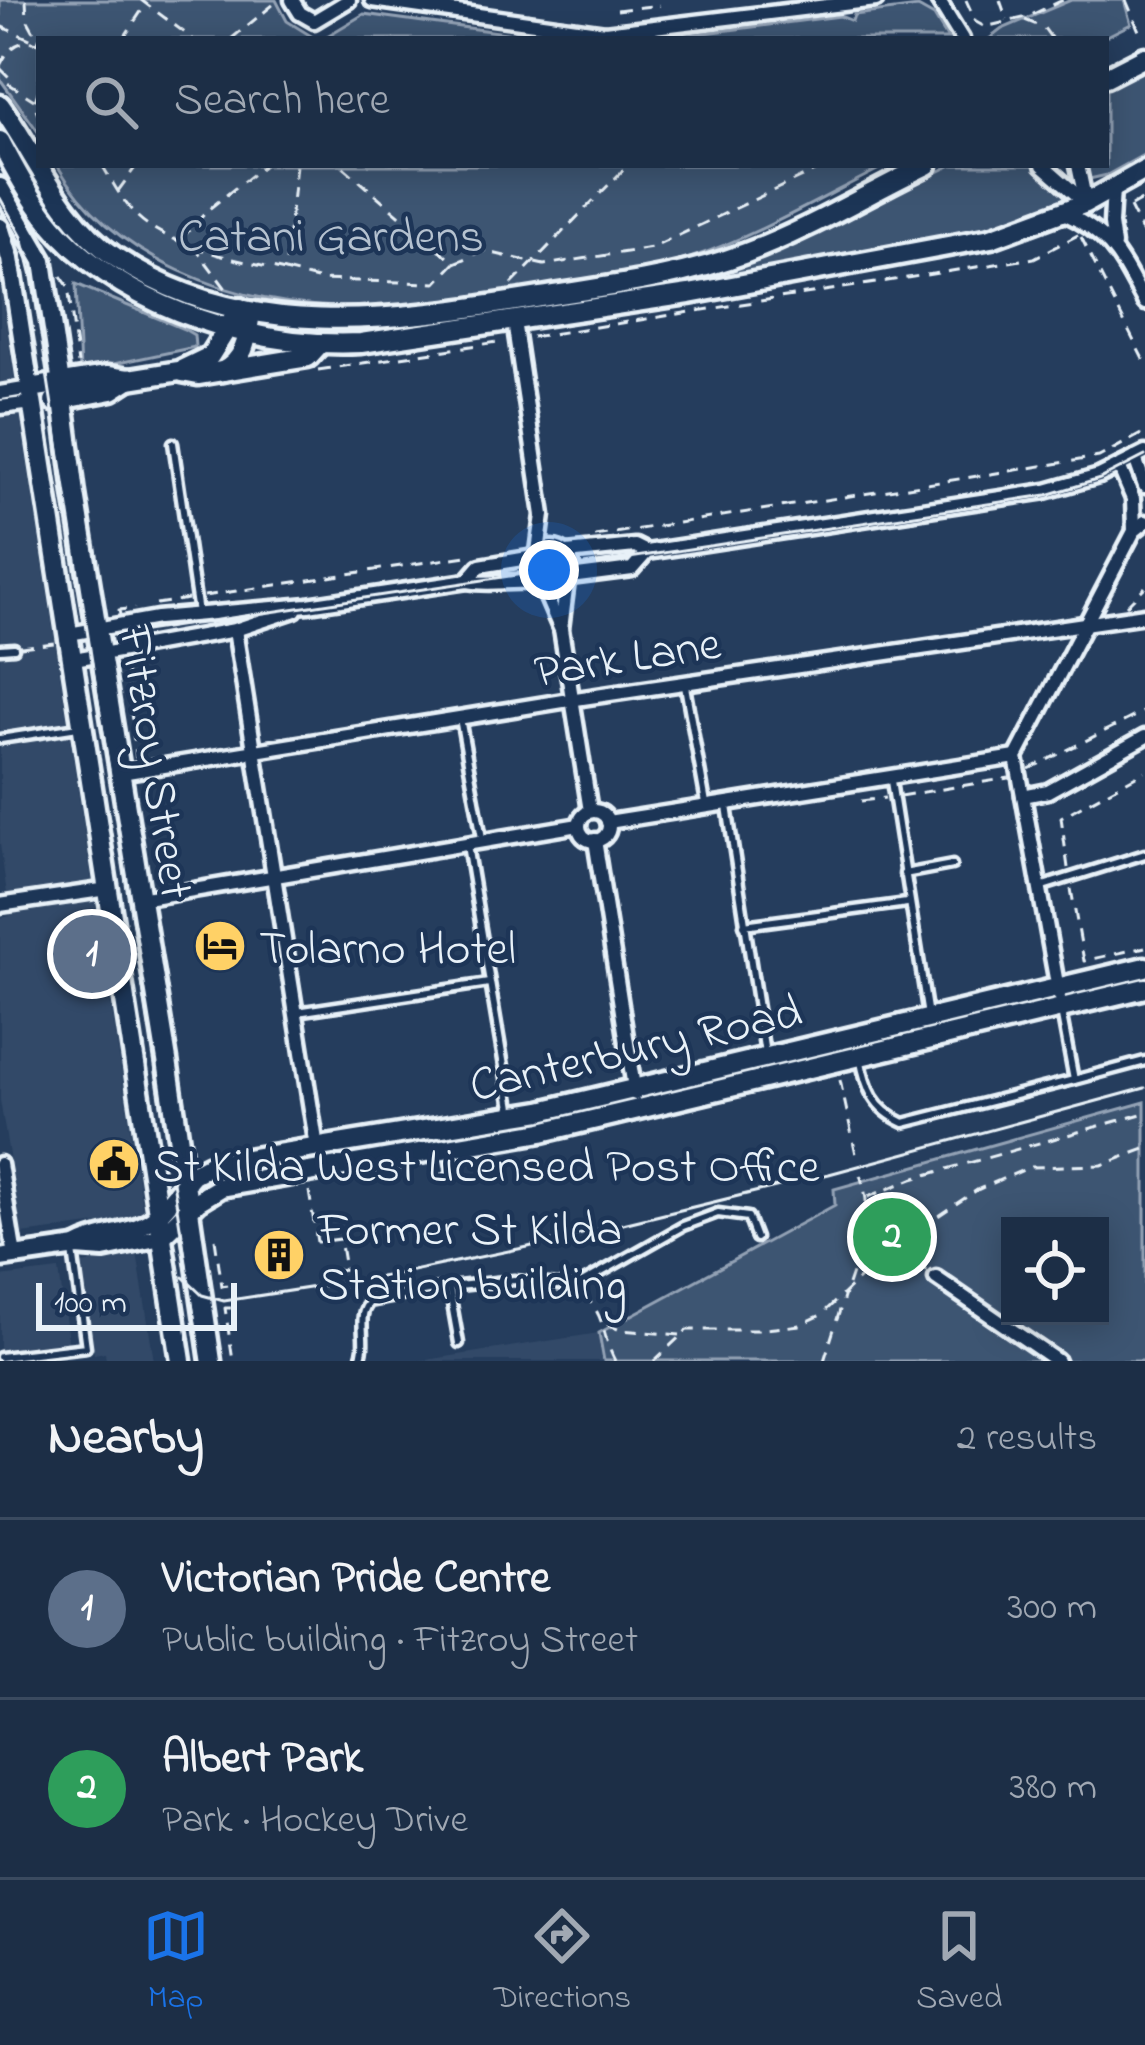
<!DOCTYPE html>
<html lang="en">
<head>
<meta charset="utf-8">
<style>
	body { margin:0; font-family:"Indie Flower",sans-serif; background:#25364d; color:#f1f3f6 }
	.controls { position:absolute; right:36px; bottom:36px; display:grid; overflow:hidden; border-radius:0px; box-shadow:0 6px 30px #0003 }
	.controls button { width:108px; height:108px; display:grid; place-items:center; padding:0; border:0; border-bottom:3px solid #3a4a5f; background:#1c2e46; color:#f1f3f6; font:60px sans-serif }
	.scale { position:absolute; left:36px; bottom:30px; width:201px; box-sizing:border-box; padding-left:12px; border:6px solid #e8f1f8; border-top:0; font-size:33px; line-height:42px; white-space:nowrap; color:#e8f1f8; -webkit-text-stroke:9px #1d3557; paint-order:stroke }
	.you { position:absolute; left:549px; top:570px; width:42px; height:42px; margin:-30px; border:9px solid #fff; border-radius:50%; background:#1a73e8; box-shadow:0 0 0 18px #1a73e833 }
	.badge { display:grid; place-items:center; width:78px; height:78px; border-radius:50%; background:#1a73e8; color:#fff; font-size:39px; font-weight:700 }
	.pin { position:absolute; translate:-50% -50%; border:6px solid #fff; box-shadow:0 3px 12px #0006 }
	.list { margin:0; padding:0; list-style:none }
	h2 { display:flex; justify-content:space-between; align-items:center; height:156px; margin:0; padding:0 48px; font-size:51px }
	h2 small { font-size:39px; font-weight:400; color:#a0a8b3 }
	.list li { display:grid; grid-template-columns:78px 1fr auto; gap:36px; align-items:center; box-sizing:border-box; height:180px; padding:0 48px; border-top:3px solid #3a4a5f }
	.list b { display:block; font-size:45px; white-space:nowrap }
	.list p { margin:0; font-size:39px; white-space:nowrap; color:#a0a8b3 }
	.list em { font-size:39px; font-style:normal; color:#a0a8b3 }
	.icon { flex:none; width:66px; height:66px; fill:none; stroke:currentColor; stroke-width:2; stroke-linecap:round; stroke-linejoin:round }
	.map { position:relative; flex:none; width:1145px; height:1361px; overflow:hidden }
	.search { position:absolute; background:#1c2e46; box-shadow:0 6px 30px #0003; left:36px; right:36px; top:36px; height:132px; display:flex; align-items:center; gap:30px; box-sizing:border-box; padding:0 42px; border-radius:0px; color:#a0a8b3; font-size:45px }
	.sheet { height:516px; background:#1c2e46 }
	nav { display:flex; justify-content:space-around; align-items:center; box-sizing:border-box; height:168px; border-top:3px solid #3a4a5f; background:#1c2e46; font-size:33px; color:#a0a8b3 }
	nav a { display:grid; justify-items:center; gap:6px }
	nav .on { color:#1a73e8 }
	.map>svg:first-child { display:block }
	.built { fill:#334a68 }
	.green { fill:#3e5472; stroke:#93a2b5; stroke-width:3; fill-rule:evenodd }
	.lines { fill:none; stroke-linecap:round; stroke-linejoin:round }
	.lane-casing { stroke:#e8f1f8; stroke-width:15 }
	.street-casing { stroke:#e8f1f8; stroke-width:21 }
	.secondary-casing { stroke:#e8f1f8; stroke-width:26 }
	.primary-casing { stroke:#e8f1f8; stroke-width:27 }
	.path { stroke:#e8f1f8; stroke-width:3; stroke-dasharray:12 9; stroke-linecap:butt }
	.lane { stroke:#1d3557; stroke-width:6 }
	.street { stroke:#1d3557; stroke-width:12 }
	.secondary { stroke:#1d3557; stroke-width:16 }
	.primary { stroke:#1d3557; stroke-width:18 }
	.tram { stroke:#e8f1f8; stroke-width:3 }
	.labels { text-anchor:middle; stroke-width:9; stroke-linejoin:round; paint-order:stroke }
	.park-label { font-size:48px; fill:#b5c2d0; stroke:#1d3557 }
	.street-label { font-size:48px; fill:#e8f1f8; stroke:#1d3557 }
	.poi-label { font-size:48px; fill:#e8f1f8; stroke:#1d3557; text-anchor:start }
</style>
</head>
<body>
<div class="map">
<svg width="1145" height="1361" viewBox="0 0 1145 1361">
	<rect width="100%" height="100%" fill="#253d5d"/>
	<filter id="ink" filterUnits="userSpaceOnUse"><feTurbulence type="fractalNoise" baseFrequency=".00833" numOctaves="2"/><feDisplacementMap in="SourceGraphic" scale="24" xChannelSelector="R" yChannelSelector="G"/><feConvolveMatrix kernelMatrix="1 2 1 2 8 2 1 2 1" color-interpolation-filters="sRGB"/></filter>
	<g filter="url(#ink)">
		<g class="built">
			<path d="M0,285L143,1212L137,1219L22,1234L0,1100V918L10,916L0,843Z"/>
			<path d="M137,1252L154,1361H106L105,1352L94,1354L78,1265Z"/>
			<path d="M59,1270L69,1349L0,1361V1277Z"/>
			<path d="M599,1333L604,1361H420Z"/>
		</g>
		<g class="green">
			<path d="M0,0H276L287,21L316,39H39V133L0,79Z"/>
			<path d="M1071,0H1124L1131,24L1101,39H989L1002,29Z"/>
			<path d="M918,7L934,16L948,39H657L840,16L852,21L854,15Z"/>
			<path d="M364,14L550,39H322Z"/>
			<path d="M1145,69V154L1107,175L1085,180L1081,165H1106V89Z"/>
			<path d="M57,165H887C823,197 758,235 690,258C644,273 595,278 547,285C480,296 407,309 338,307C233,304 112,260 57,165Z"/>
			<path d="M952,165H1038L1069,192L1058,205L1006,227L704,284V279L763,258Z"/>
			<path d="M76,284L184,329L194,335L195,347L80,371Z"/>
			<path d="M1145,1102V1361H604L599,1333L835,1205L834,1189ZM1010,1226H1100V1316H1010Z"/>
		</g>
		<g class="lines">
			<g class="lane-casing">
				<g id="lane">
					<path d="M173,443L198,613"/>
					<path d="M0,649L14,648"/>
					<path d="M685,686L706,803"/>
					<path d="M460,718L482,838"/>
					<path d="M0,739L78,727"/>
					<path d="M891,781L928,1016"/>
					<path d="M727,806L765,1054"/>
					<path d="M467,845L512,1114"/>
					<path d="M904,874L952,865"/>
					<path d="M1043,886L1145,854"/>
					<path d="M744,925L907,903"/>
					<path d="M1061,1011L1074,1080L1145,1061"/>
					<path d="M297,1012L489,983"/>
					<path d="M860,1057C866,1089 873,1109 904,1123L1074,1080"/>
					<path d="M437,1151L441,1170"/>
					<path d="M449,1287L459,1343"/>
					<path d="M0,1357L86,1347L73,1251"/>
					<path d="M359,1361C370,1342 354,1316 370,1302L449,1287L514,1280L575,1287L683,1226L718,1213L748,1217L756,1238"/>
				</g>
			</g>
			<g class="street-casing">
				<g id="street">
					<path d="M292,0L300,13L314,21L349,0"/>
					<path d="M372,0L605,33L876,0"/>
					<path d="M938,0L962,39"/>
					<path d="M1043,165L1086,203"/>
					<path d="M1078,165L1086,203"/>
					<path d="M1113,188L1111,224L1114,245"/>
					<path d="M1064,213C1112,235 1121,259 1145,303"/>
					<path d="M514,321L543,515L538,552"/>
					<path d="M0,393L30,388"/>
					<path d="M0,407L33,403"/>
					<path d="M1135,458L1145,486"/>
					<path d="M1119,466L1133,499L1134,531"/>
					<circle cx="552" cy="568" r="20"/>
					<path d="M567,553L635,546L647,552L1046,491L1099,476L1145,453"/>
					<path d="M570,577L632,569L647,552"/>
					<path d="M467,581L480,566L534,557"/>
					<path d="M567,581L561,629L590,811"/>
					<path d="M542,586L560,628"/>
					<path d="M235,630L317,1147"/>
					<path d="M69,634L157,618L308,605L467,581C490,586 514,579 538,583"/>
					<path d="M74,659L235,630L295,610"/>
					<path d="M121,773L569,700L1145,615"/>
					<path d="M1023,796L1048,791L1145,737"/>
					<circle cx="594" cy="826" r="15"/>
					<path d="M608,822L1016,757"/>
					<path d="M595,840L635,1094"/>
					<path d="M140,899L579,825"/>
					<path d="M0,905L108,889"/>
					<path d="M1059,995L1016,757L1134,531L1145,522"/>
					<path d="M0,1164L15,1256"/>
					<path d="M936,1278L1057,1361"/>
				</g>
			</g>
			<g class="secondary-casing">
				<g id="secondary">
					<path d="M0,187L43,261L61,384"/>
					<path d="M0,227L10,259L30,388"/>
					<path d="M78,1246C103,1232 136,1235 158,1215"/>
					<path d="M0,1258L77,1247L104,1249L161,1237"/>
				</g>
			</g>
			<g class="primary-casing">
				<g id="primary">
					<path d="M1106,77L1145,57"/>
					<path d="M0,105C38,158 60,219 115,257C246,345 396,320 541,297C610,286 680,278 746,253C808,230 867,194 927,165"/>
					<path d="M0,141C17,173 35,208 61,235C134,311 258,348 361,343L689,294L991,238L1086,203L1145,170"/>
					<path d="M223,371C244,360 247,341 250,319"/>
					<path d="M182,372L198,375L308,357L320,344"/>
					<path d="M61,384L75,494L167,1060L211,1361"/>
					<path d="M54,401L112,390L129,379"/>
					<path d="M158,1215L193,1174L210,1165L541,1111L1145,967"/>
					<path d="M161,1237L198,1201L221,1187L542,1132L1145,988"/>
					<path d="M181,1361L30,388L107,376L129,379L179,371L210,356L240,308"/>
				</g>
			</g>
			<g class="path">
				<path d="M26,0L27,19L39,41"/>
				<path d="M141,0L193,39"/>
				<path d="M966,0L976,22L985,27L1027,17L1063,0"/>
				<path d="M1000,0L1007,20"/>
				<path d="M1126,0L1139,31"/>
				<path d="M617,10L660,5"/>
				<path d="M1025,20L1044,28L1052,39"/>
				<path d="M0,26L37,42"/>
				<path d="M123,39L144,7"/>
				<path d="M231,39L279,0"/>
				<path d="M0,66C8,48 19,38 39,43"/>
				<path d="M0,68L9,77L6,82L34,100"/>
				<path d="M39,89L34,104L39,116"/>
				<path d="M102,165C112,181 121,199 134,213C162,245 244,262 285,271L296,165"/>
				<path d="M118,191L137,165"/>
				<path d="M1131,206L1145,198"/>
				<path d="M1130,207L1145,237"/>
				<path d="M1081,237L1145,363"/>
				<path d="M181,239L209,209L264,165"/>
				<path d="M193,245L227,290"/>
				<path d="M455,263L483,251L544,265L652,248L827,165"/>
				<path d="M285,271L321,280L436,283L455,263L341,165"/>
				<path d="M61,276L68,286L78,364"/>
				<path d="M512,284L628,165"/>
				<path d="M532,337L1034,258L1080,234"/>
				<path d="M318,370L504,341"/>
				<path d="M595,536L1099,457L1145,432"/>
				<path d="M204,596L473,555"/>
				<path d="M156,604L188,599"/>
				<path d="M1126,606L1145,587"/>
				<path d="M120,615L119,610L135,608"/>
				<path d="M21,647L54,643"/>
				<path d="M126,666L136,758"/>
				<path d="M1029,769L1145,711"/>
				<path d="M900,796L1009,778"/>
				<path d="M861,801L885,798"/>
				<path d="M1068,868L1061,817L1145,771"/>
				<path d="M1071,889L1084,961L1145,947"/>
				<path d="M840,1080L856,1154"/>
				<path d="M309,1191L317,1242L340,1239L345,1269L332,1271"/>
				<path d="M868,1197L912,1179L1145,1113"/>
				<path d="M868,1226L927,1271"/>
				<path d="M215,1239L222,1286L227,1285"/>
				<path d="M848,1285C861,1246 875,1214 860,1175"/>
				<path d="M334,1291L347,1289"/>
				<path d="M583,1295C606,1314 602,1337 615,1361"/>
				<path d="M231,1308H225L233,1361"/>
				<path d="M607,1324L620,1330L680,1335"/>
				<path d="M654,1361L687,1330H758L800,1325L821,1315L896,1244L977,1190L1030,1167L1102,1165L1145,1149"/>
				<path d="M824,1361L845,1294"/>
			</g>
			<use href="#lane" class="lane"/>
			<use href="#street" class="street"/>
			<use href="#secondary" class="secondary"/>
			<use href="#primary" class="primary"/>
			<g class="tram">
				<path d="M0,198L22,237L32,277L201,1361"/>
				<path d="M145,631L1047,495L1100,479L1145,456"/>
				<path d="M183,1277L202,1295L224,1301L393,1275L528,1247L829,1174L1145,1088"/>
			</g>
		</g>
	</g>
	<defs>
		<g id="hotel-disc" transform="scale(2.7)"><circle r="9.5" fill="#ffd166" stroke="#1d3557"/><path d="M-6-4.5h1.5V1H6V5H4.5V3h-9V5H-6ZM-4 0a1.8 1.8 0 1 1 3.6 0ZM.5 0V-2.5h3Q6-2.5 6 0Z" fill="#111"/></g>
		<g id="civic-disc" transform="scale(2.7)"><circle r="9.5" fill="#ffd166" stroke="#1d3557"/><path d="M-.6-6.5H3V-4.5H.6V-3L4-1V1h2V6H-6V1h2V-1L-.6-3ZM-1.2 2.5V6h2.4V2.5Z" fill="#111"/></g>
		<g id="building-disc" transform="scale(2.7)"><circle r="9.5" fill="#ffd166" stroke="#1d3557"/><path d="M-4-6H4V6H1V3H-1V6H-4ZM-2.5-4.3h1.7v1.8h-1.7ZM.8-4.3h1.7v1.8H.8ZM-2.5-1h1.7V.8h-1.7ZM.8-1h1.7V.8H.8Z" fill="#111"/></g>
	</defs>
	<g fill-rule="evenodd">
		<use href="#hotel-disc" x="220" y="946"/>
		<use href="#civic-disc" x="114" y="1164"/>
		<use href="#building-disc" x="279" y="1255"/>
	</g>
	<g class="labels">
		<g class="park-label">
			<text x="331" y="251">Catani Gardens</text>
		</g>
		<g class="street-label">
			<text transform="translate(627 655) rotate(-9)" y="17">Park Lane</text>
			<text transform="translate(158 762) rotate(81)" y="17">Fitzroy Street</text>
			<text transform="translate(635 1046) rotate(-13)" y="17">Canterbury Road</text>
		</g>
		<g class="poi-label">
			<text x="259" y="963">Tolarno Hotel</text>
			<text x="153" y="1181">St Kilda West Licensed Post Office</text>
			<text x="318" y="1244">Former St Kilda<tspan x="318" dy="55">Station building</tspan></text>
		</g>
	</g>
</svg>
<div class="controls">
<button><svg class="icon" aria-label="locate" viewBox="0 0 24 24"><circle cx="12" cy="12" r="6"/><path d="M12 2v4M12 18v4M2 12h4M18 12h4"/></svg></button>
</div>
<div class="scale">100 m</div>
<div class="you"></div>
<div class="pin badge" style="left:92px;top:954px;background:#5c6f8a">1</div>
<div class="pin badge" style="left:892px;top:1237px;background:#2e9e5b">2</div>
<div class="search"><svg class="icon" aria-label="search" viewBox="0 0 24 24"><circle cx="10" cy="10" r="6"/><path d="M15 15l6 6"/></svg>Search here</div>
</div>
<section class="sheet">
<h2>Nearby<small>2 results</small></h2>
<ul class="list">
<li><span class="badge" style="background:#5c6f8a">1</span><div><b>Victorian Pride Centre</b><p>Public building · Fitzroy Street</p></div><em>300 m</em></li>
<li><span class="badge" style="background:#2e9e5b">2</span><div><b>Albert Park</b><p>Park · Hockey Drive</p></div><em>380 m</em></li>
</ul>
</section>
<nav>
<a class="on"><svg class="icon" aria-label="map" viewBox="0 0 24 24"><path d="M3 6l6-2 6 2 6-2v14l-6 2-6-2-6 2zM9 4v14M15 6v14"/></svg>Map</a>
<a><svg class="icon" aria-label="directions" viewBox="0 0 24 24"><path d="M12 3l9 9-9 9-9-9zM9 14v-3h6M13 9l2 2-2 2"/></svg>Directions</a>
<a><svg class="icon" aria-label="saved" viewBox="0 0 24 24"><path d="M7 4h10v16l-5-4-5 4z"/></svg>Saved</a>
</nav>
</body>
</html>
